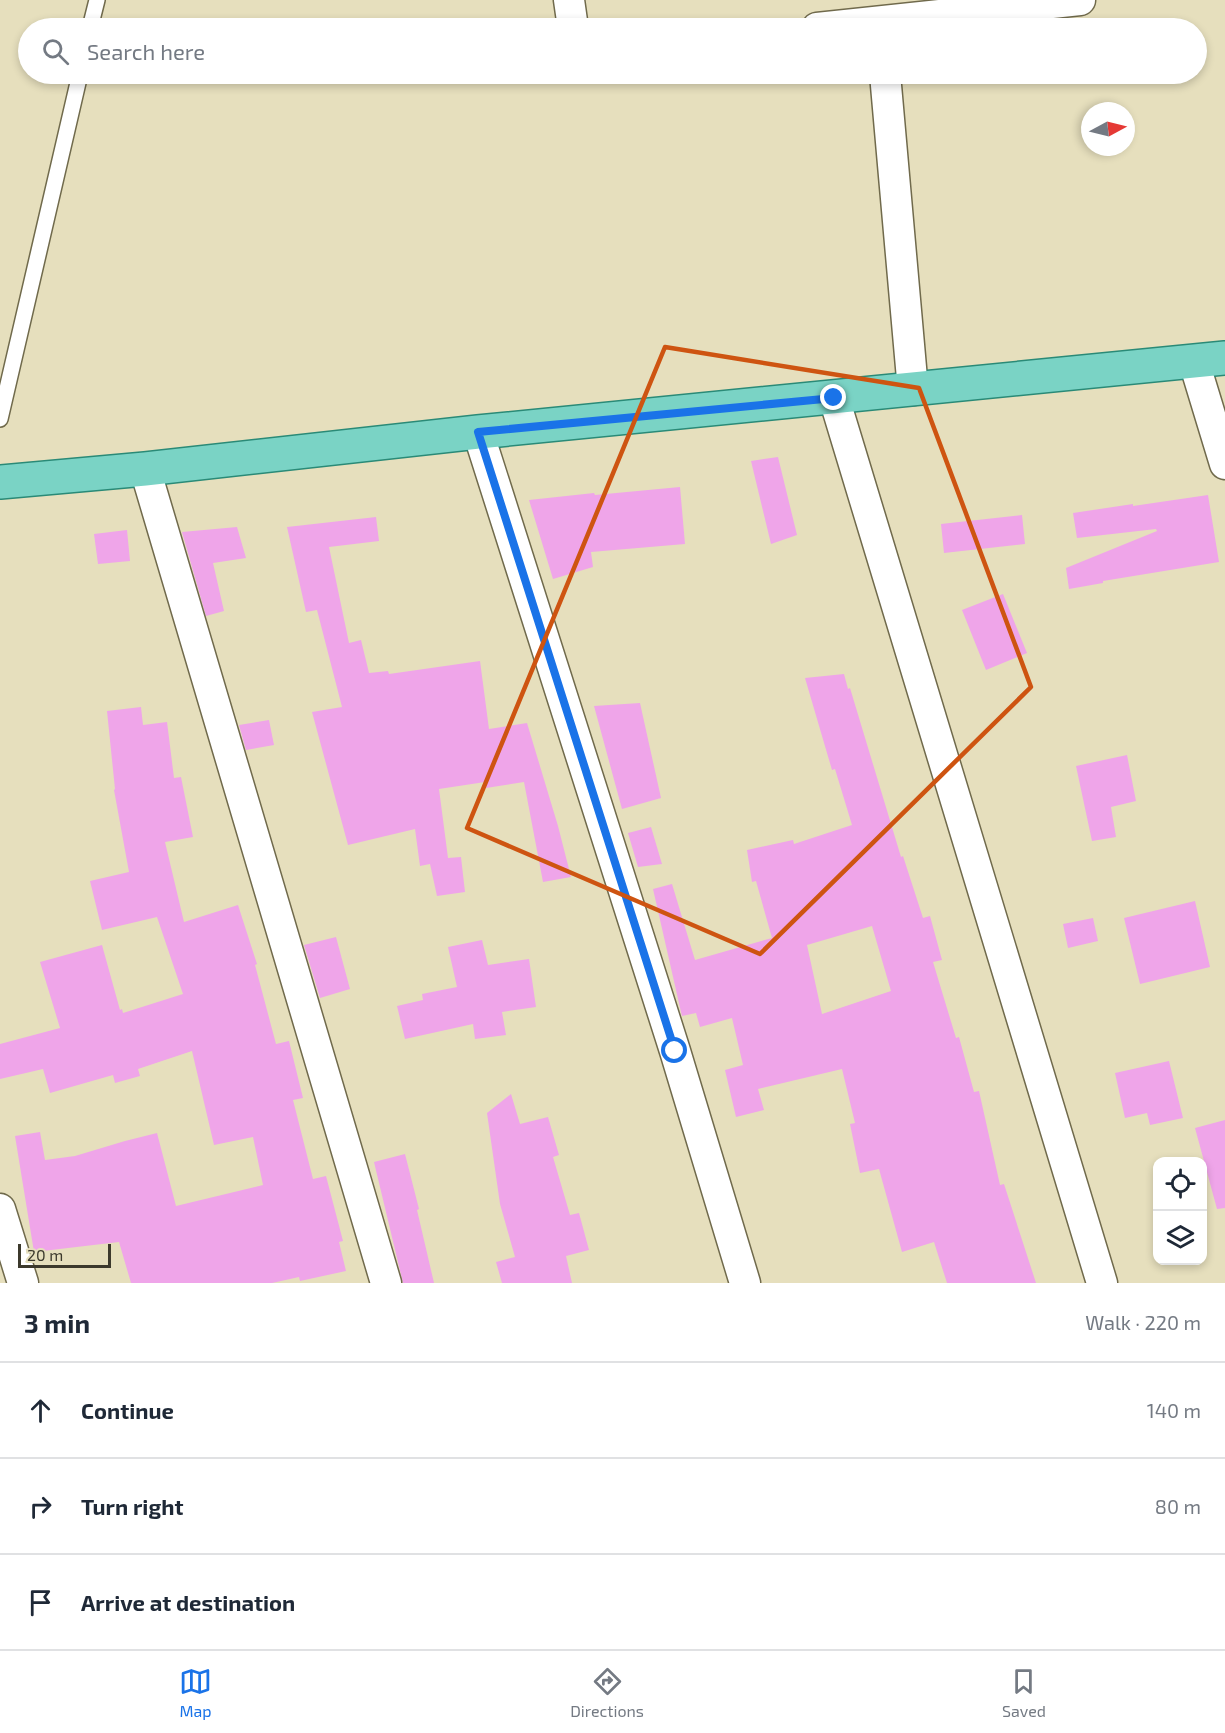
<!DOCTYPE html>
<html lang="en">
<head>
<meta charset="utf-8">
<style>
	body { margin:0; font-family:"Exo 2",sans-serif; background:#f6f6f7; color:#1f2937 }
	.controls { position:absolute; right:18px; bottom:18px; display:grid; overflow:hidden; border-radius:12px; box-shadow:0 3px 9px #0003 }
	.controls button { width:54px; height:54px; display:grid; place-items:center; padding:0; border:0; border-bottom:2px solid #e0e1e3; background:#fff; color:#1f2937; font:30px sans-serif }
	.compass { position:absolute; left:1081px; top:102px; width:54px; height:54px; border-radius:50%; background:#fff; box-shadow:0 3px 9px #0003; rotate:83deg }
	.scale { position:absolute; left:18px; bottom:15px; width:93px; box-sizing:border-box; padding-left:6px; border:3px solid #3c392c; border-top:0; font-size:16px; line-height:21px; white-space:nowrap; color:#3c392c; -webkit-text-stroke:4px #e6dfbd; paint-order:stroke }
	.stop { position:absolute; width:18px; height:18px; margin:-14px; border:4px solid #1a73e8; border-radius:50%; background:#fff }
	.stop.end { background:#1a73e8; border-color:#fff; box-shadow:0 2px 6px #0008 }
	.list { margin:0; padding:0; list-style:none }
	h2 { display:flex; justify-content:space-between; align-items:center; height:78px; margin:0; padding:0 24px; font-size:26px }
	h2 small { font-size:20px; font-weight:400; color:#747a83 }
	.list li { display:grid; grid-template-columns:39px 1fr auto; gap:18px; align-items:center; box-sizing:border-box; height:96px; padding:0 24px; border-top:2px solid #e0e1e3 }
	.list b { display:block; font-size:22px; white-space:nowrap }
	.list em { font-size:20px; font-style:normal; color:#747a83 }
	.icon { flex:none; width:33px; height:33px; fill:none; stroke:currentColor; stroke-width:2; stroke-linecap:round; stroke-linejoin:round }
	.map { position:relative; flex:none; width:1225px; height:1283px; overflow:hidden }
	.search { position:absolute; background:#fff; box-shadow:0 3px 9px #0003; left:18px; right:18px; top:18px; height:66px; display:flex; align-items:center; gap:15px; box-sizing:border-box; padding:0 21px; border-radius:33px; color:#747a83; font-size:22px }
	.sheet { height:366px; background:#fff }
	nav { display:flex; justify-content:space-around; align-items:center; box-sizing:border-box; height:84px; border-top:2px solid #e0e1e3; background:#fff; font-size:16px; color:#747a83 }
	nav a { display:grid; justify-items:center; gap:3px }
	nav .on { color:#1a73e8 }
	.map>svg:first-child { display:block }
	.building { fill:#efa5e9; fill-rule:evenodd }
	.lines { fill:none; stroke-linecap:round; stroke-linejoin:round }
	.service-casing { stroke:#706a4c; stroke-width:18 }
	.minor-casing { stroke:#706a4c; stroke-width:33 }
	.primary-casing { stroke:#2a8a77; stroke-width:36 }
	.service { stroke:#fff; stroke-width:15 }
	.minor { stroke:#fff; stroke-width:30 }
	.primary { stroke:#7ad3c5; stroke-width:33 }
	.route { stroke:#1a73e8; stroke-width:8 }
	.marked { fill:none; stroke:#ce5411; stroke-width:4.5; stroke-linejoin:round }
</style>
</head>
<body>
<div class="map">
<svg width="1225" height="1283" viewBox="0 0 1225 1283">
	<rect width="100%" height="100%" fill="#e6dfbd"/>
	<g class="building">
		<path d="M778,457L797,535L771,544L751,461Z"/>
		<path d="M680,487L685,544L591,552L593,567L553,579L529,500L594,493L595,495Z"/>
		<path d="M1208,495L1219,562L1103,581V583L1069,589L1066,568L1157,531L1156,529L1077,538L1073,513L1133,504V506Z"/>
		<path d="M1022,515L1025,544L944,553L941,524Z"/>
		<path d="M376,517L379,541L329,547L349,643L361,640L369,673L388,671L389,674L480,661L489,729L527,723L558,826L571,877L543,882L524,782L486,788L485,782L439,789L448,858L461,857L465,892L437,896L430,864L420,866L415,829L348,845L312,712L342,707L317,610L306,612L287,527Z"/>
		<path d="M237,527L246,558L213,563L224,611L206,616L182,532Z"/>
		<path d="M127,530L130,561L98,564L94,534Z"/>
		<path d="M1003,594L1027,653L986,670L962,610Z"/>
		<path d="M844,674L848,689L850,688L901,857L903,856L923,918L930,916L942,960L933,962L956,1038L959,1037L974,1092L979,1091L1000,1185L1004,1184L1036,1283H947L934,1242L902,1252L879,1169L860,1173L850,1124L855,1123L842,1069L758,1089L764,1110L736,1117L725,1070L743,1065L732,1018L700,1027L696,1013L682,1016L681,1012L653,889L672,884L695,960L772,938L756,881L752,882L747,850L793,840L794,844L852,825L835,769L832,770L805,678ZM872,926L891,991L822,1014L807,945Z"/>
		<path d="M640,703L661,798L622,809L594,706Z"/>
		<path d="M141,707L143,725L167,722L174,778L181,777L193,837L165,842L184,922L238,905L257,964L255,965L276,1044L289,1041L303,1098L293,1100L313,1179L326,1176L343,1241L339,1242L346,1271L300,1281L299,1277L272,1283H131L119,1242L34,1252L15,1136L40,1132L45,1160L75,1156L125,1141L157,1133L176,1206L263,1185L253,1137L214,1145L192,1051L138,1069L140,1076L115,1083L113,1075L50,1093L43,1069L0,1079V1044L60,1028L40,962L102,945L120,1010L122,1009L123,1013L183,994L157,917L102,930L90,881L129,872L114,790L115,789L107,711Z"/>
		<path d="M269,720L274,745L246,750L239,725Z"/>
		<path d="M1127,755L1136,801L1111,807L1116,837L1092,841L1076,766Z"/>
		<path d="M651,827L662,864L638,867L628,833Z"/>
		<path d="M1195,901L1210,967L1140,984L1124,918Z"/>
		<path d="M1093,918L1098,941L1068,948L1063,924Z"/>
		<path d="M336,937L350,989L320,998L304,945Z"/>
		<path d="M482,940L488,965L529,959L536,1007L502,1012L506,1035L475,1039L473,1024L405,1039L397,1006L423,1000L422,994L457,987L448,947Z"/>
		<path d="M1169,1061L1183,1118L1150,1125L1147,1113L1125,1118L1115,1073Z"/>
		<path d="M511,1094L520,1124L548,1117L559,1155L553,1157L570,1215L579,1213L589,1250L566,1256L572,1283H502L496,1262L515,1257L500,1204L487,1113Z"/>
		<path d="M1225,1120V1208L1217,1209L1195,1128Z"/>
		<path d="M405,1154L419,1209L417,1210L434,1283H403L374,1162Z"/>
	</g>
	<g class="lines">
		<g class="service-casing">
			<g id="service">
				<path d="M90,28L97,0"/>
				<path d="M0,419L80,74"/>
			</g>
		</g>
		<g class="minor-casing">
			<g id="minor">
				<path d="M569,0L573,28"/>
				<path d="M817,28L1080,0"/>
				<path d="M885,74L913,390"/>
				<path d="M1194,362L1225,464"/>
				<path d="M834,398L1102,1283"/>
				<path d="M478,432L675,1051L745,1283"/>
				<path d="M145,469L386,1283"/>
				<path d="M0,1209L23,1283"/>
			</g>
		</g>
		<g class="primary-casing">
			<path id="primary" d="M0,482L145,469L478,432L1225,358"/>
		</g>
		<use href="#service" class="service"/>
		<use href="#minor" class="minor"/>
		<use href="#primary" class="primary"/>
	</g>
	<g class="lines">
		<path class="route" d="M675,1051L478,432L834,398"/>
	</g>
	<path class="marked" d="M665,347L919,388L1031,687L760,954L467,828Z"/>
</svg>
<div class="controls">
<button><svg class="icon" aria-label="locate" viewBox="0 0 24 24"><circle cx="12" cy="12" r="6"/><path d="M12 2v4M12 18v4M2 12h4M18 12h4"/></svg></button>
<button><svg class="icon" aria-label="layers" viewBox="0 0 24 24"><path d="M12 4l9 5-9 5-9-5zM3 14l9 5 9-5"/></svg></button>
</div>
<svg class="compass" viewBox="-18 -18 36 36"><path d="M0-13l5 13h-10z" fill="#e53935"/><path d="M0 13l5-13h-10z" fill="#747a83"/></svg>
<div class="scale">20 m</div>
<div class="stop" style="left:675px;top:1051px"></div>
<div class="stop end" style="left:834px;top:398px"></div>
<div class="search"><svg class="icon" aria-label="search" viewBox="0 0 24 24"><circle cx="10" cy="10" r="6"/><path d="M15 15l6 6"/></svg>Search here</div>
</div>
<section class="sheet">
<h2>3 min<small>Walk · 220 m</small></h2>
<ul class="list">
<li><svg class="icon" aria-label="ahead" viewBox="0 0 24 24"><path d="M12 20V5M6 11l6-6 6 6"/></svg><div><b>Continue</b></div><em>140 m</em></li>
<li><svg class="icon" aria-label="right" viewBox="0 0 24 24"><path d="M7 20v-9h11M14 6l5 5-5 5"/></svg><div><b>Turn right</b></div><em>80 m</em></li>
<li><svg class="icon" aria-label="arrive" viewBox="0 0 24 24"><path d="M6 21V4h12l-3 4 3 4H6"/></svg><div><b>Arrive at destination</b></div></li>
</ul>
</section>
<nav>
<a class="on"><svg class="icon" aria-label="map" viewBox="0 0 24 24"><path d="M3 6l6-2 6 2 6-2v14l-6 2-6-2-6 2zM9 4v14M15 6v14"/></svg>Map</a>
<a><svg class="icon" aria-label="directions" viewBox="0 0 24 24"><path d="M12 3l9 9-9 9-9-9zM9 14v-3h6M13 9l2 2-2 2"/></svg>Directions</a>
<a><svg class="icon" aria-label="saved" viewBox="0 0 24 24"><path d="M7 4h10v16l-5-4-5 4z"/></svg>Saved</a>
</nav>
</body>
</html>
